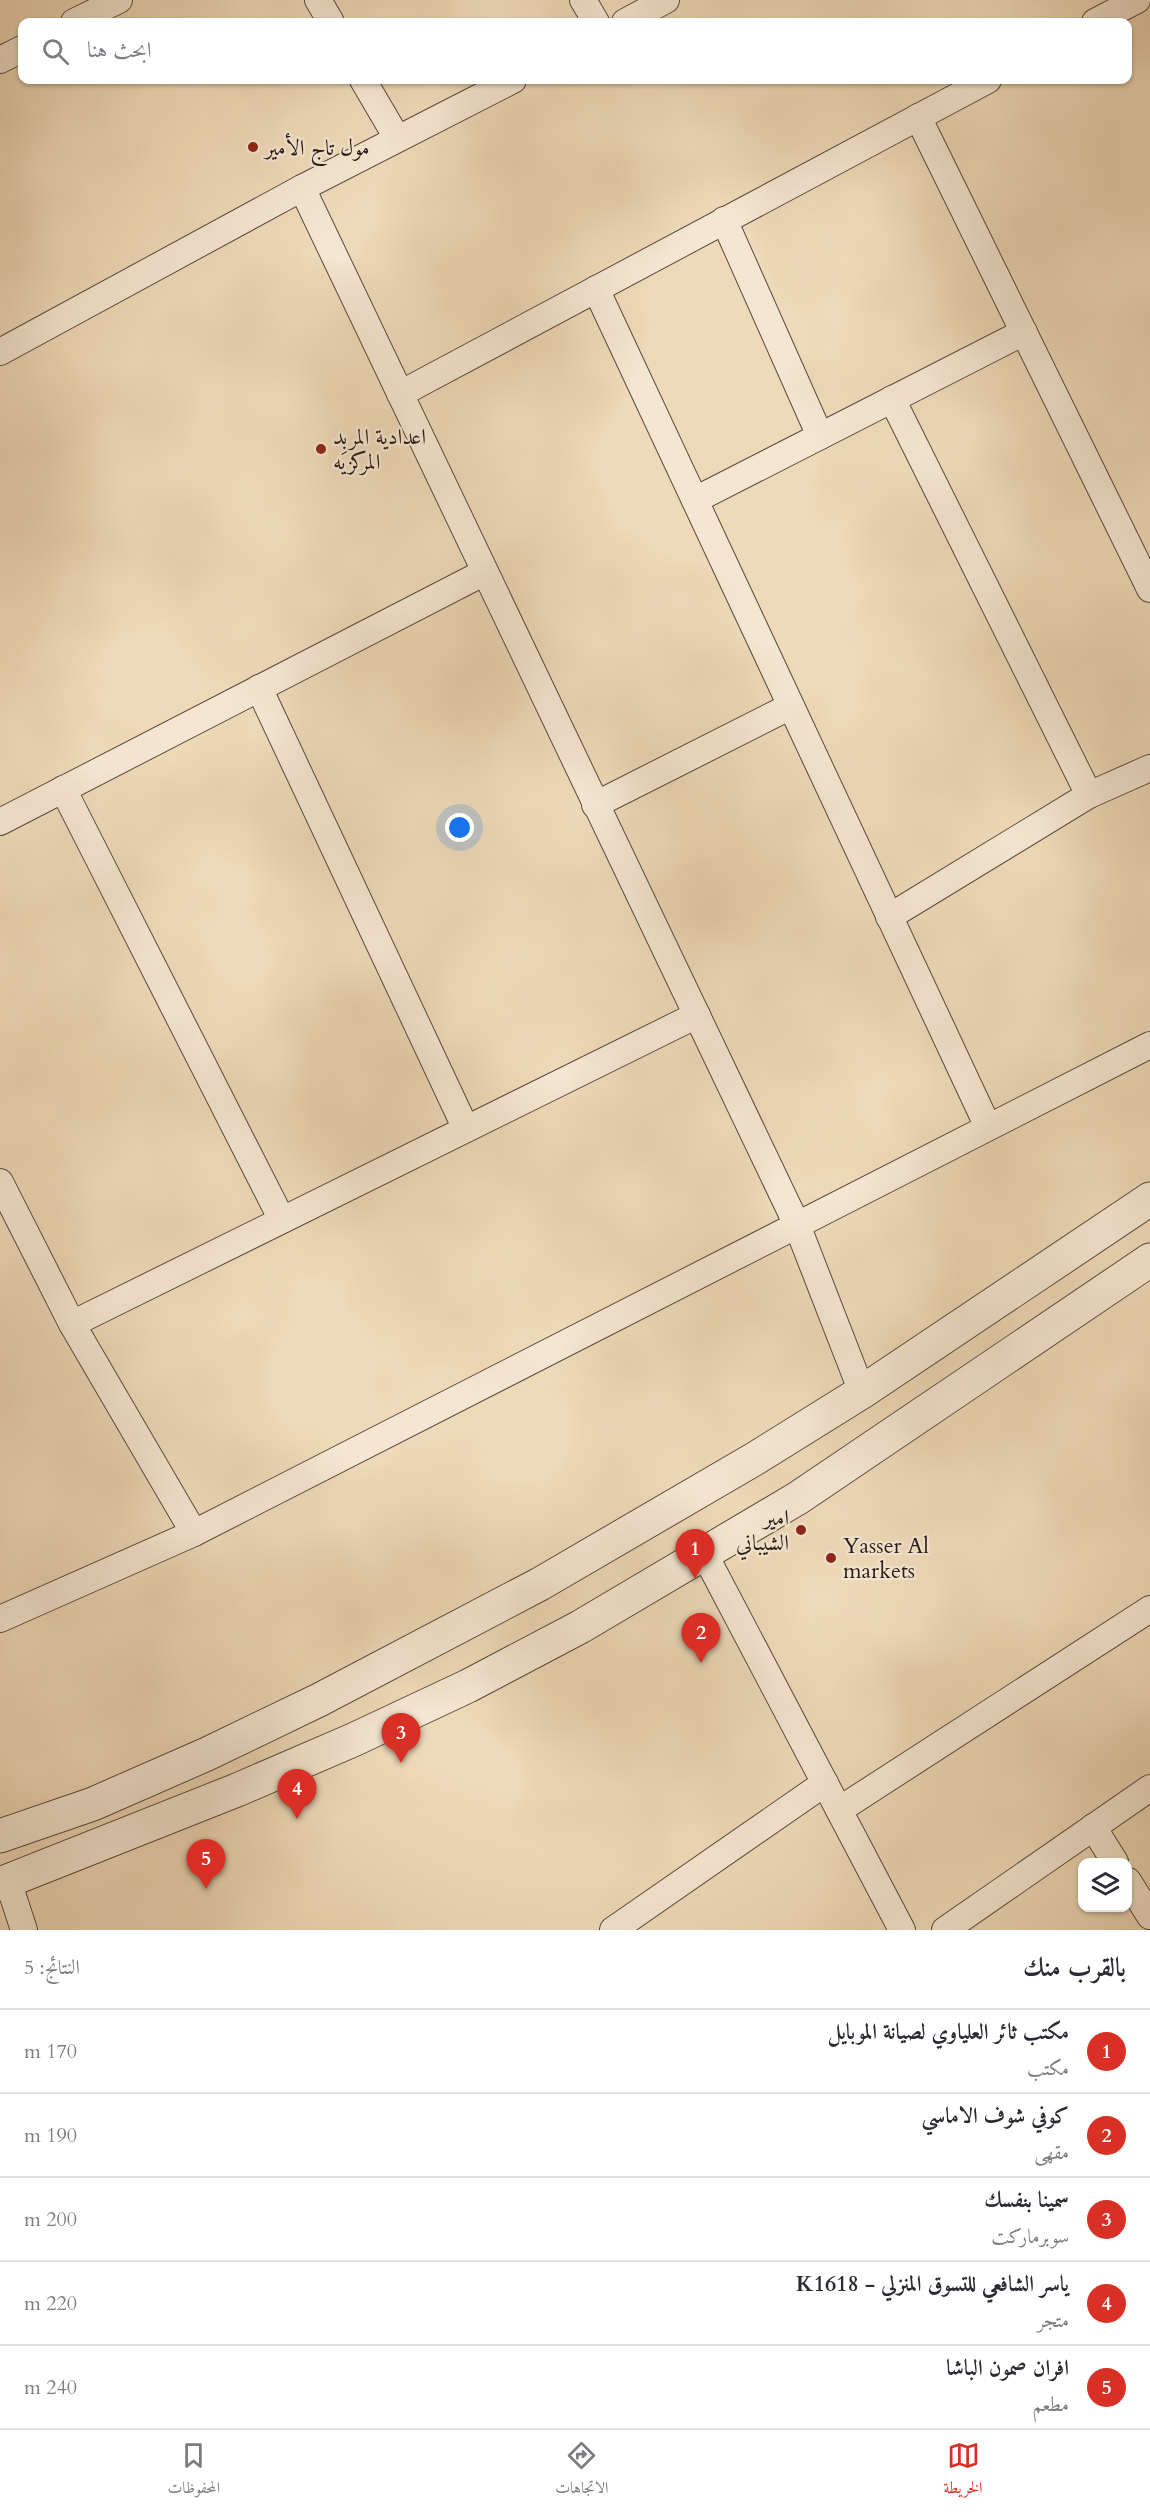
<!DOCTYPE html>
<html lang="ar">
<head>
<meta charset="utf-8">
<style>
	body { margin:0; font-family:Cardo,Amiri,serif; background:#f2f2f3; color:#2b2b33; direction:rtl }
	.controls { position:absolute; right:18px; bottom:18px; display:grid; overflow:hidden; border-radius:12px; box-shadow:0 2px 4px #0004 }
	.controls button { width:54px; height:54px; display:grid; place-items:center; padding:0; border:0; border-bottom:2px solid #e1e1e2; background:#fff; color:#2b2b33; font:30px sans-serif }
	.you { position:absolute; left:460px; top:828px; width:21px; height:21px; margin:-15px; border:4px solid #fff; border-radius:50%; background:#1a73e8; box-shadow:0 0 0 9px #1a73e833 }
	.badge { display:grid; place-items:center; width:39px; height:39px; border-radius:50%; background:#d93025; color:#fff; font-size:20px; font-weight:700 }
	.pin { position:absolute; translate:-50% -50px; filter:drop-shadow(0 2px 3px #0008) }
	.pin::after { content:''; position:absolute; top:32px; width:21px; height:18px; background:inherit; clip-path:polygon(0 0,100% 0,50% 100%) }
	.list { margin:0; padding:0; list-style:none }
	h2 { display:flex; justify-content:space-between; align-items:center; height:78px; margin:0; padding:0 24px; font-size:26px }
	h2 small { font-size:20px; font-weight:400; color:#7c7c81 }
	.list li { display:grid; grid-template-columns:39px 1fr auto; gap:18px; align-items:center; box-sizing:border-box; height:84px; padding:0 24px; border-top:2px solid #e1e1e2 }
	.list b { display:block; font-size:22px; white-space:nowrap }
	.list p { margin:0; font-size:20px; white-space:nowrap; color:#7c7c81 }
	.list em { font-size:20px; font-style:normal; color:#7c7c81 }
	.icon { flex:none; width:33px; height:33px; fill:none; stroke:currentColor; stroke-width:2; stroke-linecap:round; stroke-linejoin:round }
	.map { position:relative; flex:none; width:1150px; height:1930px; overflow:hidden; direction:ltr }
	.search { position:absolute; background:#fff; box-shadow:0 2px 4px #0004; left:18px; right:18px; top:18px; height:66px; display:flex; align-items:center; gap:15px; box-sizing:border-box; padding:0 21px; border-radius:12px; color:#7c7c81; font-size:22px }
	.sheet { height:498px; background:#fff }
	nav { display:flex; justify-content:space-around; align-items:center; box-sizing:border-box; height:84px; border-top:2px solid #e1e1e2; background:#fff; font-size:16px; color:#7c7c81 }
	nav a { display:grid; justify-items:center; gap:3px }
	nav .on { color:#d93025 }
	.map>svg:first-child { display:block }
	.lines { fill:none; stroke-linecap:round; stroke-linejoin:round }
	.minor-casing { stroke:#5a4a3e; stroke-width:28 }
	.tertiary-casing { stroke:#5a4a3e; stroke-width:35 }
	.minor { stroke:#f4e6d1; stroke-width:26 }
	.tertiary { stroke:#f4e6d1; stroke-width:33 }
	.poi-dot { fill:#8f2418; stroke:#f4e6d1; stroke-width:2 }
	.labels { text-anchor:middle; stroke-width:4.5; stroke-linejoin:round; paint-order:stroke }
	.poi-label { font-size:22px; fill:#281b15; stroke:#f4e6d1; text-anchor:start }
</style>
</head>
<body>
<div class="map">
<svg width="1150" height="1930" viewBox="0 0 1150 1930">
	<rect width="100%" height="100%" fill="#eed9b8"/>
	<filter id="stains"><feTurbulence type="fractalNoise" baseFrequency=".00333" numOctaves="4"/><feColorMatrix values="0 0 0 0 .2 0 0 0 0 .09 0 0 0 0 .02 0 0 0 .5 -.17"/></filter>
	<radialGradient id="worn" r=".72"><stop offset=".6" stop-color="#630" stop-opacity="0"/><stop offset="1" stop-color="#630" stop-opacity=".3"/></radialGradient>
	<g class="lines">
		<g class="minor-casing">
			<g id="minor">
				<path d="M318,0L331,22"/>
				<path d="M583,0L596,22"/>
				<path d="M74,22L119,0"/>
				<path d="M625,22L666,0"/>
				<path d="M1095,22L1137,0"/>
				<path d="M0,60L22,49"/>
				<path d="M363,80L397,138"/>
				<path d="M918,117L1150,589"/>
				<path d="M302,188L797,1225L862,1392"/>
				<path d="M724,220L820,436"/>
				<path d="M596,289L988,1127"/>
				<path d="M0,352L302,188L513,80"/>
				<path d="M400,394L988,80"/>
				<path d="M892,399L1089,795"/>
				<path d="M695,500L1024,332"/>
				<path d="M259,688L466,1129"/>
				<path d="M63,789L282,1220"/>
				<path d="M595,805L791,706"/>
				<path d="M0,822L485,572"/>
				<path d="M889,917L1089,795L1150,768"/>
				<path d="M0,1182L72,1324L194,1533"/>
				<path d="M72,1324L697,1015"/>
				<path d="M704,1553L902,1930"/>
				<path d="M0,1619L194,1533L1150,1045"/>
				<path d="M839,1810L1150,1609"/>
				<path d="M1093,1827L1115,1862"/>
				<path d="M8,1881L24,1930"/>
				<path d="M1128,1881L1150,1916"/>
				<path d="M613,1930L825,1783"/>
				<path d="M945,1930L1150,1788"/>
			</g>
		</g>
		<g class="tertiary-casing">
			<g id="tertiary">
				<path d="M0,1836L93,1804L207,1754L319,1700L540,1584L756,1458L862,1392L1150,1199"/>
				<path d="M0,1884L237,1790L353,1740L468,1686L580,1627L798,1498L1150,1260"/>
			</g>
		</g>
		<use href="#minor" class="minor"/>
		<use href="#tertiary" class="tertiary"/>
	</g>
	<g class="poi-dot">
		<circle cx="253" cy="147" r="6"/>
		<circle cx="321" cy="449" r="6"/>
		<circle cx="801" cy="1530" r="6"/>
		<circle cx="831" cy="1558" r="6"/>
	</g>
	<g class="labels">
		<g class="poi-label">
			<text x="265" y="155">مول تاج الأمير</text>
			<text x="333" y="444">اعدادية المربِد<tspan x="333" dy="25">المركزيه</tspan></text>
			<text x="789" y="1525" text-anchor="end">امير<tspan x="789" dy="25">الشيباني</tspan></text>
			<text x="843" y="1553">Yasser Al<tspan x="843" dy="25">markets</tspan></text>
		</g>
	</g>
	<rect width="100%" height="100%" filter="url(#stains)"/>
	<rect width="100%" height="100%" fill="url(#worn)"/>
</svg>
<div class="controls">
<button><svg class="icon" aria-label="layers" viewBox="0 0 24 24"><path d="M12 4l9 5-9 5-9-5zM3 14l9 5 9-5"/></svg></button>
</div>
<div class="you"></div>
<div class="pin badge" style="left:695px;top:1579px">1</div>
<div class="pin badge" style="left:701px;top:1663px">2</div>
<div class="pin badge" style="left:401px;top:1763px">3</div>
<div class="pin badge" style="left:297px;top:1819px">4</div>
<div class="pin badge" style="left:206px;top:1889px">5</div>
<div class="search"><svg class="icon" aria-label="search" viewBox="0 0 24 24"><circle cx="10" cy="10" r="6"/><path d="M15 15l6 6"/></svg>ابحث هنا</div>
</div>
<section class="sheet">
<h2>بالقرب منك<small>النتائج: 5</small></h2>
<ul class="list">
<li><span class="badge">1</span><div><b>مكتب ثائر العلياوي لصيانة الموبايل</b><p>مكتب</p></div><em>170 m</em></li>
<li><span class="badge">2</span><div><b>كوفي شوف الاماسي</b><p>مقهى</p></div><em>190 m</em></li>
<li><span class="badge">3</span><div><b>سمينا بنفسك</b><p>سوبرماركت</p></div><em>200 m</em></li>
<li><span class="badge">4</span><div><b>ياسر الشافعي للتسوق المنزلي - K1618</b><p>متجر</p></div><em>220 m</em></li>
<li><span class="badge">5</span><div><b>افران صمون الباشا</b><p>مطعم</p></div><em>240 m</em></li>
</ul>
</section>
<nav>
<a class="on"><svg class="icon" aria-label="map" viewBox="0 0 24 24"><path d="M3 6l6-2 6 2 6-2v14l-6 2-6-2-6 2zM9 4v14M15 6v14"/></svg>الخريطة</a>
<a><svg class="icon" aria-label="directions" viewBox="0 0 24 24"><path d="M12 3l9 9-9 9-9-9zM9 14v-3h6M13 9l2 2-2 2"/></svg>الاتجاهات</a>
<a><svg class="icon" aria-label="saved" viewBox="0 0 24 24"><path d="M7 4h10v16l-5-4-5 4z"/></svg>المحفوظات</a>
</nav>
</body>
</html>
